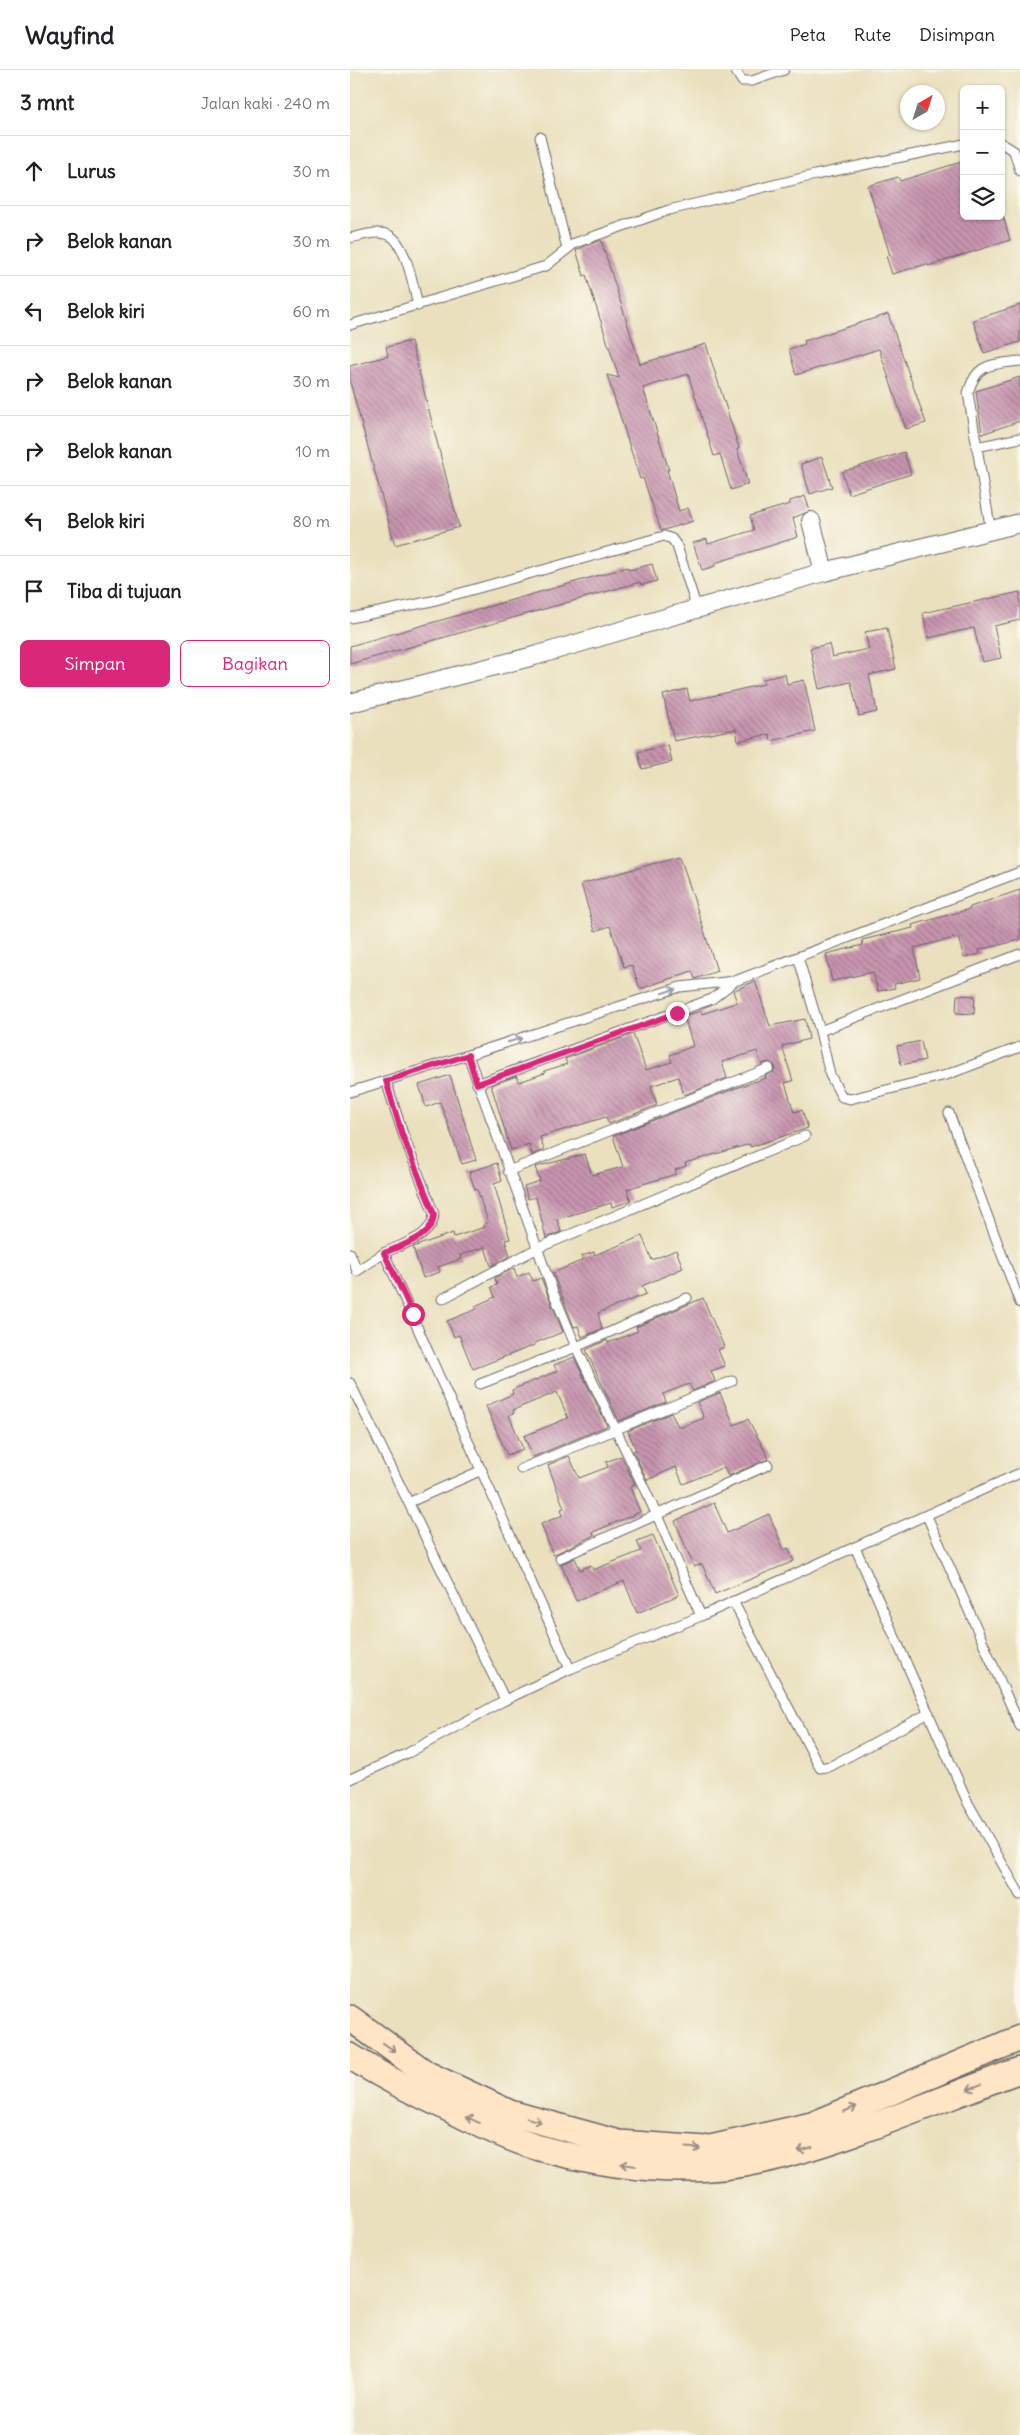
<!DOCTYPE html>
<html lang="id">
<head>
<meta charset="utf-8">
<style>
	body { margin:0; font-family:Delius,sans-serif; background:#f6f6f6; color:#202124 }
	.controls { position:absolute; right:15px; top:15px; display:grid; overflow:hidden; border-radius:8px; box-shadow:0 1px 4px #0004 }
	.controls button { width:45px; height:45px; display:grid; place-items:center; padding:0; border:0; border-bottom:1px solid #e0e0e0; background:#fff; color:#202124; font:25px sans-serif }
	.compass { position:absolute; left:550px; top:15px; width:45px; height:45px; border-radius:50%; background:#fff; box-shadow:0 1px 4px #0004; rotate:39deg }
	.stop { position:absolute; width:15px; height:15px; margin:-11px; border:4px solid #db2777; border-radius:50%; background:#fff }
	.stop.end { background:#db2777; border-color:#fff; box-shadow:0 1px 5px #0008 }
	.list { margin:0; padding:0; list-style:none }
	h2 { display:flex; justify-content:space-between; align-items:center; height:65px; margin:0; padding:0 20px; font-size:21px }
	h2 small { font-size:16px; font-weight:400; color:#757577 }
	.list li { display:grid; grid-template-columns:32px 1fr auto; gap:15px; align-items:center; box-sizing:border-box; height:70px; padding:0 20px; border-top:1px solid #e0e0e0 }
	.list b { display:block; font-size:19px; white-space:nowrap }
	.list em { font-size:16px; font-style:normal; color:#757577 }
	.actions { display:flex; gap:10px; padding:15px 20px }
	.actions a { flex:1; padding:11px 0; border:1px solid #db2777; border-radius:8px; text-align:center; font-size:18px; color:#db2777 }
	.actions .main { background:#db2777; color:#fff }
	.icon { flex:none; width:28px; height:28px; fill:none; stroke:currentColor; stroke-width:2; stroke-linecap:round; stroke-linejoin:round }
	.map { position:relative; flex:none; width:670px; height:2365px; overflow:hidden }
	header { display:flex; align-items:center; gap:30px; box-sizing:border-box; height:70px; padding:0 25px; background:#fff; border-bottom:1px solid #e0e0e0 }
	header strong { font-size:24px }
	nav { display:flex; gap:28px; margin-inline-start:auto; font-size:18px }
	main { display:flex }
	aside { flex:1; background:#fff }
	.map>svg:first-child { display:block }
	.building { fill:url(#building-back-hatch) }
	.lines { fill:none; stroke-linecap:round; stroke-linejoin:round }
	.lane-casing { stroke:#686468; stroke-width:11 }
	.street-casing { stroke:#686468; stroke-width:20 }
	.secondary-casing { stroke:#686468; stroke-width:28 }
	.lane { stroke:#fff; stroke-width:9 }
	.street { stroke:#fff; stroke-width:18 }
	.secondary { stroke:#fee5c5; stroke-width:25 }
	.oneway { stroke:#9c9ca7 }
	.oneway2 { stroke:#9b8d87 }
	.route { stroke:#db2777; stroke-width:6 }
</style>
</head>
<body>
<header>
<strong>Wayfind</strong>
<nav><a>Peta</a><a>Rute</a><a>Disimpan</a></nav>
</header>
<main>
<aside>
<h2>3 mnt<small>Jalan kaki · 240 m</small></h2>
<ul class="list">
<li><svg class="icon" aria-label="ahead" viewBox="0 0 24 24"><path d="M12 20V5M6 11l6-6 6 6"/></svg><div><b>Lurus</b></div><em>30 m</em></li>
<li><svg class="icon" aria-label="right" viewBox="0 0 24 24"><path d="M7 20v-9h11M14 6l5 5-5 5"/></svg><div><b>Belok kanan</b></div><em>30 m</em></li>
<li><svg class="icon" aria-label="left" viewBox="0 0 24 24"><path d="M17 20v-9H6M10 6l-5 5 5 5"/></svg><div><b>Belok kiri</b></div><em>60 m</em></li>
<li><svg class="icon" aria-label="right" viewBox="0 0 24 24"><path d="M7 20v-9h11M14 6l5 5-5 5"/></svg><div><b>Belok kanan</b></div><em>30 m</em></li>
<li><svg class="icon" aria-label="right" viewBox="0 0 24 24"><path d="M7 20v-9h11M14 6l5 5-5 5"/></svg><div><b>Belok kanan</b></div><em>10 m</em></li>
<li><svg class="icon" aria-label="left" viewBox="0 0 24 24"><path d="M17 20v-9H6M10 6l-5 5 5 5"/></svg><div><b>Belok kiri</b></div><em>80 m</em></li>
<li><svg class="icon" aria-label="arrive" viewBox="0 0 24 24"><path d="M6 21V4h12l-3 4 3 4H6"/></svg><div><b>Tiba di tujuan</b></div></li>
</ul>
<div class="actions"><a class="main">Simpan</a><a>Bagikan</a></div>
</aside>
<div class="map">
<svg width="670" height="2365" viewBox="0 0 670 2365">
	<defs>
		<pattern id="building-back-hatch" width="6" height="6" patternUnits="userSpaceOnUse" patternTransform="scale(1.25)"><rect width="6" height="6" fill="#c794ae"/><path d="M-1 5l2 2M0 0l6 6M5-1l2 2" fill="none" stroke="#a1788f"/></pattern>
	</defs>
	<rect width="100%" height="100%" fill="#fbf7ec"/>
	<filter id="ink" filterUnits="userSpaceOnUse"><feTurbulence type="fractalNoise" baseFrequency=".02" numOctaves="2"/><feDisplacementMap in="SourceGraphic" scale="10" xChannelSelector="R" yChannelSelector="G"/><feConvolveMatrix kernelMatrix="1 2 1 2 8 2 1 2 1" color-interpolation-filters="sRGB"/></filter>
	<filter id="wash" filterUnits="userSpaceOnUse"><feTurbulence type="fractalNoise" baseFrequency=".0096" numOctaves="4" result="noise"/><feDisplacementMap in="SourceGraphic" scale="20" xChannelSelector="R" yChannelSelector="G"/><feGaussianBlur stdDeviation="1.12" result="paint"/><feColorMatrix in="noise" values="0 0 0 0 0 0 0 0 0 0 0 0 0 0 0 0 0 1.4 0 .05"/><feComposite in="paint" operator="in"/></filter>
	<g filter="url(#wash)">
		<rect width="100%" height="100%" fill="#eae0bd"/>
		<g id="blocks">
			<g class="building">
				<path d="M614,91V146H653L660,170L578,196L577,194L542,204L536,186L540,185L518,116L548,107L550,111Z"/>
				<path d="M251,170L290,294L356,274L389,378L387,379L398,414L381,420L370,384L364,386L338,304L293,318L319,400H317L329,441L338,438L343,451L314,460H311L293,408L290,409L257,305L269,308L236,205L234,206L226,180Z"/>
				<path d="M670,235V272L634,283L623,250Z"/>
				<path d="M538,244L576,353L556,359L529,279L446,305L439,279L455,274L454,271Z"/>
				<path d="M61,271L109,457L45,475L0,312V296L38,286L36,277Z"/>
				<path d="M670,307V351L632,364L626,321Z"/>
				<path d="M554,382L561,404L499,424L492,402Z"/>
				<path d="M472,387L482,417L460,424L451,394Z"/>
				<path d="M455,426L460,441L443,448L448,467L365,493V496L352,500L343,473L357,469L358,474L404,460L400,446L440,434V431Z"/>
				<path d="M302,494L307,511L291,515L290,512L0,594V576L278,497L279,500Z"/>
				<path d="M670,522V550L644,556L651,588L632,592L624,558L578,568L573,543Z"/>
				<path d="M537,558L546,599L519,605L527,642L509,646L501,612L469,619L460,578L479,574L482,587L519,579L515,562Z"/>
				<path d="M435,604L437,614L454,610L465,661L421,671L420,664L388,671L386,659L324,671L313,625L337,619L340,631L414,614L413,609Z"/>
				<path d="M318,675L322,692L292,699L288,682Z"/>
				<path d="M330,786L367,901L345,909L342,901L290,919L282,895L274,897L260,856L245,861L231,814Z"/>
				<path d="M670,820V870L629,880L630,884L614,888L608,867L564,878L570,908L544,914L545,918L528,921L523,902L482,911L476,884L513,875L512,870L563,858L562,855L620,839V837Z"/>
				<path d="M405,911L420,956L455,949L459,969L432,976L443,1011L435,1013L444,1042L452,1040L458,1058L400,1077V1074L335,1093L336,1096L325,1100L326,1104L277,1119L281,1131L262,1137L261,1133L207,1149L211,1162L196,1168L186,1127L178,1129L174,1116L190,1111L185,1097L235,1084L242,1105L273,1097L263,1066L386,1018L416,1008L415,1006L424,1001L425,996L419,992L411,994L407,981L372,992L377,1008L334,1025L328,1007L301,1016L307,1035L259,1054L256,1047L190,1067L194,1080L182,1085L179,1074L161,1080L141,1015L167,1006L169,1012L195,1003L194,1001L217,994L215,989L283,964L296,1000L322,992L320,985L343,976L334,946L351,941L352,944L385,933L387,932L383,921Z"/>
				<path d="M607,925L625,926L624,944L606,943Z"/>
				<path d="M571,971L575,990L551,995L547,976Z"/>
				<path d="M100,1005L126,1090L112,1094L90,1032L76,1037L69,1015Z"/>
				<path d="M147,1093L152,1111L144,1114L160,1169L155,1170L160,1186L141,1196L135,1177L110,1185L111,1189L88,1197L90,1202L73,1208L63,1177L103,1163L104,1167L135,1157L134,1154L138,1152L127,1119L125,1120L119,1102Z"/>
				<path d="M292,1166L302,1190L326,1180L333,1198L292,1216L296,1224L248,1243L252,1259L232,1267L228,1256L224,1257L203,1203L233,1190L232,1186L244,1182L245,1185Z"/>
				<path d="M164,1198L167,1207L179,1202L183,1211L191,1208L213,1262L185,1273V1275L123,1299L109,1265L104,1267L97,1251L127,1239L125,1236L145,1227L141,1217L147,1215L145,1208Z"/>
				<path d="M353,1228L374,1277L368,1280L375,1296L361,1301L365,1311L343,1321L339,1314L313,1324L316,1332L269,1351L236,1280L257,1270L258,1273L288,1261L286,1257Z"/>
				<path d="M224,1287L257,1356L183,1387L174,1366L218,1348L207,1322L163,1340L164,1343L159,1345L173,1379L157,1385L136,1336L163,1324L162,1320L207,1301L204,1295Z"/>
				<path d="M370,1323L384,1355L398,1349L419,1389L378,1406L374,1397L333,1414L326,1397L297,1410L283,1381L286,1380L278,1361L321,1343L329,1358L354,1348L347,1332Z"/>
				<path d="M219,1386L229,1408L258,1397L256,1392L271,1386L285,1414L280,1417L290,1442L243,1462L244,1465L203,1485L191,1454L213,1445L211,1439L214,1438L198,1395Z"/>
				<path d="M364,1433L377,1463L419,1444L434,1480L438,1478L444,1491L365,1524L352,1494L344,1497L325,1451Z"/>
				<path d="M303,1465L329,1525L287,1543L274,1511L226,1531L211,1494L225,1488L230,1500L241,1495L243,1500L291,1481L287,1471Z"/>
			</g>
		</g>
	</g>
	<g filter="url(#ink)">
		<use href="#blocks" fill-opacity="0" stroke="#686468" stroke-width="1"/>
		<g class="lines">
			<g class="lane-casing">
				<g id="lane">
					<path d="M385,0L392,11H402L434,0"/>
					<path d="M190,67L217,179"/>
					<path d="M651,73L664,81L670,101"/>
					<path d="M0,168C11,166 27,160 39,165C56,173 64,218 68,236"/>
					<path d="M0,255L196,196L225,173L319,140L465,105L614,74"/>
					<path d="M626,377L670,368"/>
					<path d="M641,462L618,323C627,292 641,295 670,291"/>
					<path d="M0,548L82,531L314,466L322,469L327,476L347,539"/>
					<path d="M448,887L470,961L480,1005L492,1027L500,1029L596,1005L670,977"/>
					<path d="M470,961L670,884"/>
					<path d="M118,985L330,917L385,911"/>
					<path d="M127,1014L362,929L385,911L670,802"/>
					<path d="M0,1022L118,985L203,1222L226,1277L306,1443L351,1546"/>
					<path d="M599,1043L670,1233"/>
					<path d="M158,1101L419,998"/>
					<path d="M0,1183L7,1201L34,1183L220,1599"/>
					<path d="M34,1183C52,1174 83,1167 84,1144L53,1064L36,1011"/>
					<path d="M92,1229L188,1178L455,1066"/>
					<path d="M0,1313L155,1630L220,1599L351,1546L670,1403"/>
					<path d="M130,1314L226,1277L337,1228"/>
					<path d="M171,1399L382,1311"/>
					<path d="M60,1432L132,1400"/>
					<path d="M577,1446L670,1656"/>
					<path d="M505,1477L618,1733L670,1825"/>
					<path d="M210,1488L418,1395"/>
					<path d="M383,1531L470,1698L481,1696L579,1643"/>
					<path d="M0,1709L58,1683L155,1630"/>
				</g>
			</g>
			<g class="street-casing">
				<g id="street">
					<path d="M461,451L474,502"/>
					<path d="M0,633L184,586L474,502L670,453"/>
				</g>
			</g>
			<g class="secondary-casing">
				<g id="secondary">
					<path d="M0,1948L77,2004L160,2043L269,2073L356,2079L462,2055L670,1968"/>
					<path d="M0,1986C29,2005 58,2019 89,2034C121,2050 159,2070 193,2079C264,2098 342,2107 414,2090C501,2069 586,2031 670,2000"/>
				</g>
			</g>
			<use href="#lane" class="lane"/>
			<use href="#street" class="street"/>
			<use href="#secondary" class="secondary"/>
		</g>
		<defs><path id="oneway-shaft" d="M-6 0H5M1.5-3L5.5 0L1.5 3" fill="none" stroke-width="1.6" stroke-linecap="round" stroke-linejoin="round" transform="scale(1.25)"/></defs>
		<g class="oneway">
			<use href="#oneway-shaft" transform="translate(319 921) rotate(-18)"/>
			<use href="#oneway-shaft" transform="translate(165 970) rotate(-17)"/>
		</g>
		<g class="oneway2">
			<use href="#oneway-shaft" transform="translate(39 1977) rotate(35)"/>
			<use href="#oneway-shaft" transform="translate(624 2017) rotate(159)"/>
			<use href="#oneway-shaft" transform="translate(500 2039) rotate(-22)"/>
			<use href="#oneway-shaft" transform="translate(123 2050) rotate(-156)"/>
			<use href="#oneway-shaft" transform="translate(184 2050) rotate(15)"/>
			<use href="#oneway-shaft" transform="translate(343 2078) rotate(4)"/>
			<use href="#oneway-shaft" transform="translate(455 2079) rotate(165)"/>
			<use href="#oneway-shaft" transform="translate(278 2095) rotate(-172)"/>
		</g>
	</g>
	<g class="lines" filter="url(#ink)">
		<path class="route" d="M63,1244L34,1183C52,1175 84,1167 84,1144L52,1064L36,1011L118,985L127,1014L327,943"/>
	</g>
</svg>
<div class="controls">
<button>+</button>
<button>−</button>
<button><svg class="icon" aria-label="layers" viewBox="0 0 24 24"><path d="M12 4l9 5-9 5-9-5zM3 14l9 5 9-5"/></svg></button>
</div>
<svg class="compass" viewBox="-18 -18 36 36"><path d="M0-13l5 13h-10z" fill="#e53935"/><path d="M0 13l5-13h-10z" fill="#757577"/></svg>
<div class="stop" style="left:63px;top:1244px"></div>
<div class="stop end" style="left:327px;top:943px"></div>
</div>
</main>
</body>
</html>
